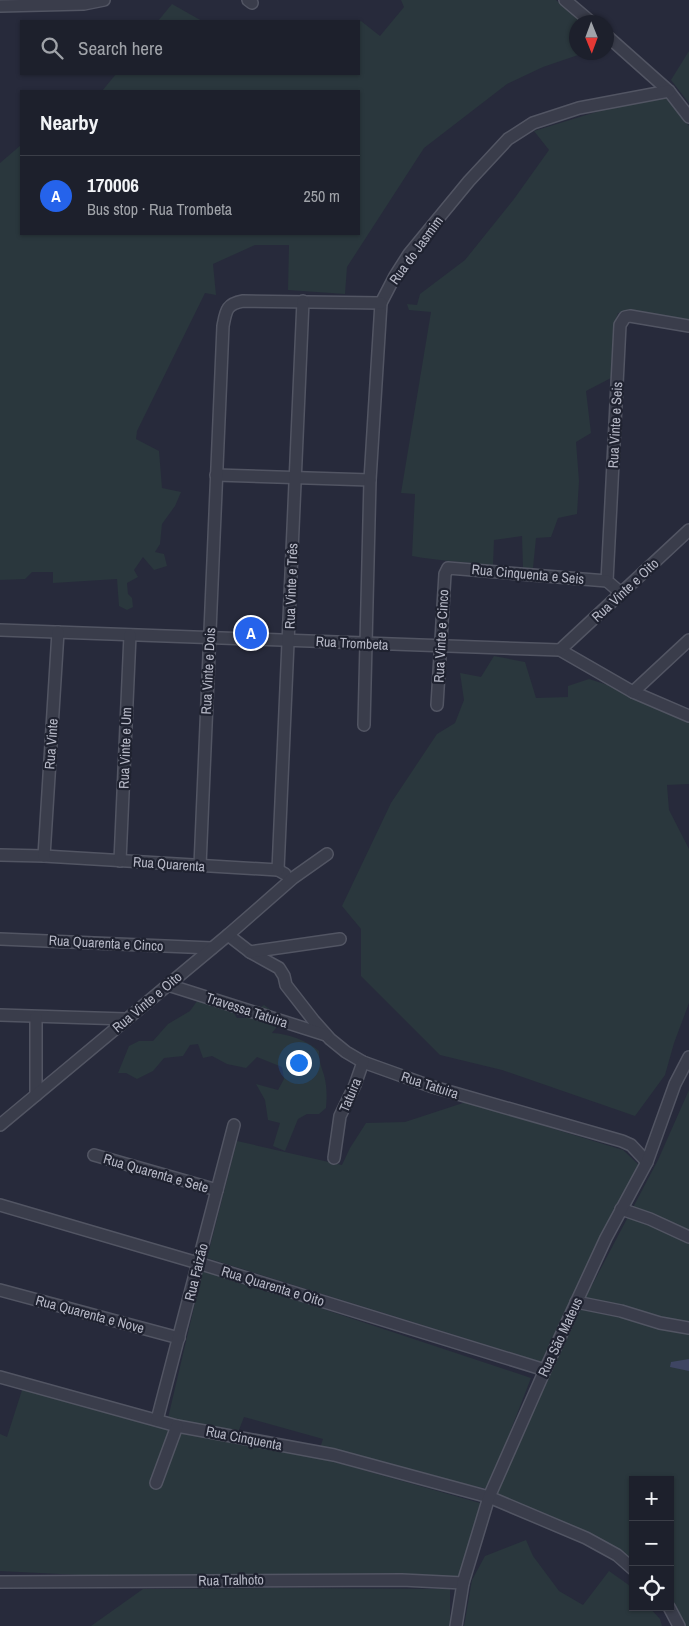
<!DOCTYPE html>
<html lang="en">
<head>
<meta charset="utf-8">
<style>
	body { margin:0; font-family:"Archivo Narrow",sans-serif; background:#2a2d38; color:#f1f3f6 }
	.controls { position:absolute; right:15px; bottom:15px; display:grid; overflow:hidden; border-radius:0px; box-shadow:0 1px 4px #0004 }
	.controls button { width:45px; height:45px; display:grid; place-items:center; padding:0; border:0; border-bottom:1px solid #3b3e48; background:#1d202c; color:#f1f3f6; font:25px sans-serif }
	.compass { position:absolute; left:569px; top:15px; width:45px; height:45px; border-radius:50%; background:#1d202c; box-shadow:0 1px 4px #0004; rotate:179deg }
	.you { position:absolute; left:298px; top:1062px; width:18px; height:18px; margin:-12px; border:4px solid #fff; border-radius:50%; background:#1a73e8; box-shadow:0 0 0 8px #1a73e833 }
	.badge { display:grid; place-items:center; width:32px; height:32px; border-radius:50%; background:#2563eb; color:#fff; font-size:16px; font-weight:700 }
	.pin { position:absolute; translate:-50% -50%; border:2px solid #fff; box-shadow:0 1px 5px #0006 }
	.list { margin:0; padding:0; list-style:none }
	h2 { display:flex; justify-content:space-between; align-items:center; height:65px; margin:0; padding:0 20px; font-size:21px }
	h2 small { font-size:16px; font-weight:400; color:#a0a3a9 }
	.list li { display:grid; grid-template-columns:32px 1fr auto; gap:15px; align-items:center; box-sizing:border-box; height:80px; padding:0 20px; border-top:1px solid #3b3e48 }
	.list b { display:block; font-size:19px; white-space:nowrap }
	.list p { margin:0; font-size:16px; white-space:nowrap; color:#a0a3a9 }
	.list em { font-size:16px; font-style:normal; color:#a0a3a9 }
	.icon { flex:none; width:28px; height:28px; fill:none; stroke:currentColor; stroke-width:2; stroke-linecap:round; stroke-linejoin:round }
	.map { position:relative; flex:none; width:689px; height:1626px; overflow:hidden }
	.search { position:absolute; background:#1d202c; box-shadow:0 1px 4px #0004; left:20px; top:20px; width:340px; height:55px; display:flex; align-items:center; gap:12px; box-sizing:border-box; padding:0 18px; border-radius:0px; color:#a0a3a9; font-size:19px }
	.panel { position:absolute; background:#1d202c; box-shadow:0 1px 4px #0004; left:20px; top:90px; width:340px; height:145px; border-radius:0px }
	.map>svg:first-child { display:block }
	.green { fill:#2a373d }
	.water { fill:#3e4562 }
	.lines { fill:none; stroke-linecap:round; stroke-linejoin:round }
	.minor-casing { stroke:#525563; stroke-width:14 }
	.minor { stroke:#3a3d4b; stroke-width:11 }
	.labels { text-anchor:middle; stroke-width:4.5; stroke-linejoin:round; paint-order:stroke }
	.street-label { font-size:14px; fill:#b6b8c6; stroke:#1f2230 }
</style>
</head>
<body>
<div class="map">
<svg width="689" height="1626" viewBox="0 0 689 1626">
	<rect width="100%" height="100%" fill="#272a3b"/>
	<g class="green">
		<path d="M401,0H556L581,22H576V52L584,53L543,67L507,84L424,148L347,267L345,294L288,290L289,245H255L213,264L216,295L205,293L137,431L136,439L159,451L162,488L181,492L175,506L162,524L160,544L155,552L164,554L167,566L154,570L143,557L134,570L138,577L127,583L128,594L132,598L133,607L127,610L119,606L117,579L53,583V572H32L25,579L0,580V163L21,145V234H359V91H102L116,74H359V22L361,21L380,36L404,7Z"/>
		<path d="M172,4L202,21H158Z"/>
		<path d="M689,51V103L671,80Z"/>
		<path d="M667,98L689,126V324L628,313H618L615,322L611,378L586,391L591,433L576,442L579,481L577,514L558,518L551,537L536,538L533,568H523L522,536L494,540L493,565C466,562 439,561 412,556L415,494L401,493L431,312L409,310L407,304L417,305L420,294L465,260L514,199L549,150L534,131L622,104Z"/>
		<path d="M494,656L525,662L536,698L568,697V686L589,679L608,685L681,717L689,719V784L667,785L669,810L689,849V1003L674,1043L665,1075L635,1116L502,1070L440,1055L361,976V929L342,906L391,803L437,734L455,723L464,700L460,673L481,677Z"/>
		<path d="M200,997L228,1004L237,1018H247L254,1011L264,1005L283,1019L272,1033C289,1034 306,1040 319,1051C319,1061 321,1066 324,1075C327,1086 327,1097 326,1108L319,1114H307L298,1119L285,1151L273,1146L280,1123L268,1120L265,1100L256,1084L278,1090L284,1079L282,1067L257,1057L246,1068L227,1064L212,1056L203,1058L198,1044L190,1045L183,1056L164,1058L153,1071L137,1079L126,1073H118L129,1046L139,1041H153L168,1024L190,1011Z"/>
		<path d="M689,1090V1626H683L670,1603V1480H633V1568L575,1533L489,1497L532,1399L658,1160Z"/>
		<path d="M466,1102L623,1150L640,1166L541,1362L207,1258L237,1141L342,1165L350,1148L366,1123L405,1122Z"/>
		<path d="M203,1269L531,1378L488,1489L319,1451L323,1439L244,1417L237,1435L168,1418Z"/>
		<path d="M23,1387L342,1464L480,1503L461,1580L158,1579L0,1571V1434L7,1437Z"/>
		<path d="M526,1540L533,1556L559,1591L583,1605L609,1571L633,1588V1607H649L660,1619L662,1626H464L472,1580L485,1556Z"/>
		<path d="M273,1588L450,1589V1626H91L143,1589Z"/>
	</g>
	<path class="water" d="M689,1359V1371L670,1367L671,1362Z"/>
	<g class="lines">
		<g class="minor-casing">
			<g id="minor">
				<path d="M248,0L252,3"/>
				<path d="M565,0L591,22"/>
				<path d="M0,6L84,4L104,0"/>
				<path d="M606,35L669,91L689,117"/>
				<path d="M216,475L370,480"/>
				<path d="M621,593L607,581L620,325L625,317L630,316L689,326"/>
				<path d="M0,630L560,650L633,692L689,716"/>
				<path d="M560,650L689,530"/>
				<path d="M633,692L689,640"/>
				<path d="M437,705L445,574L448,568L607,581"/>
				<path d="M364,725L370,480L381,303L395,276L409,254L469,181L508,139L533,123L579,108L669,91"/>
				<path d="M0,855L44,856L278,870L285,874"/>
				<path d="M44,856L58,632"/>
				<path d="M120,861L130,635"/>
				<path d="M200,866L223,326C226,311 226,304 243,301L381,303"/>
				<path d="M278,870L303,301"/>
				<path d="M228,935L250,952L279,968L284,976L286,985L314,1021L330,1039L346,1052L363,1062L430,1086L622,1141L631,1145L647,1162"/>
				<path d="M0,939L212,948"/>
				<path d="M250,952L340,939"/>
				<path d="M168,985L326,1035"/>
				<path d="M0,1015L126,1019"/>
				<path d="M36,1095V1017"/>
				<path d="M0,1125L228,935L293,878L327,854"/>
				<path d="M94,1155L217,1190"/>
				<path d="M334,1158L340,1116L355,1085L363,1062"/>
				<path d="M0,1205L198,1263L545,1370"/>
				<path d="M621,1209L650,1219L689,1237"/>
				<path d="M0,1290L179,1338"/>
				<path d="M576,1302L621,1311L660,1323L689,1328"/>
				<path d="M0,1377L177,1426L334,1455L489,1497L586,1538L617,1555L633,1569"/>
				<path d="M157,1420L234,1125"/>
				<path d="M156,1483L177,1426"/>
				<path d="M0,1582L402,1580L463,1583"/>
				<path d="M669,1607L679,1626"/>
				<path d="M456,1626L463,1583L489,1497L545,1370L606,1238L647,1162L675,1084L689,1057"/>
			</g>
		</g>
		<use href="#minor" class="minor"/>
	</g>
	<g class="labels">
		<g class="street-label">
			<text transform="translate(416 250) rotate(-54)" y="5">Rua do Jasmim</text>
			<text transform="translate(615 425) rotate(-87)" y="5">Rua Vinte e Seis</text>
			<text transform="translate(528 574) rotate(5)" y="5">Rua Cinquenta e Seis</text>
			<text transform="translate(291 586) rotate(-88)" y="5">Rua Vinte e Três</text>
			<text transform="translate(625 590) rotate(-43)" y="5">Rua Vinte e Oito</text>
			<text transform="translate(441 636) rotate(-87)" y="5">Rua Vinte e Cinco</text>
			<text transform="translate(352 643) rotate(3)" y="5">Rua Trombeta</text>
			<text transform="translate(208 671) rotate(-87)" y="5">Rua Vinte e Dois</text>
			<text transform="translate(51 744) rotate(-86)" y="5">Rua Vinte</text>
			<text transform="translate(125 748) rotate(-88)" y="5">Rua Vinte e Um</text>
			<text transform="translate(169 864) rotate(4)" y="5">Rua Quarenta</text>
			<text transform="translate(106 943) rotate(3)" y="5">Rua Quarenta e Cinco</text>
			<text transform="translate(147 1002) rotate(-40)" y="5">Rua Vinte e Oito</text>
			<text transform="translate(247 1010) rotate(18)" y="5">Travessa Tatuira</text>
			<text transform="translate(430 1085) rotate(18)" y="5">Rua Tatuira</text>
			<text transform="translate(350 1095) rotate(-67)" y="5">Tatuira</text>
			<text transform="translate(156 1173) rotate(16)" y="5">Rua Quarenta e Sete</text>
			<text transform="translate(196 1272) rotate(-76)" y="5">Rua Faizão</text>
			<text transform="translate(273 1286) rotate(17)" y="5">Rua Quarenta e Oito</text>
			<text transform="translate(90 1314) rotate(15)" y="5">Rua Quarenta e Nove</text>
			<text transform="translate(560 1337) rotate(-65)" y="5">Rua São Mateus</text>
			<text transform="translate(244 1438) rotate(11)" y="5">Rua Cinquenta</text>
			<text transform="translate(231 1580) rotate(-1)" y="5">Rua Tralhoto</text>
		</g>
	</g>
</svg>
<div class="controls">
<button>+</button>
<button>−</button>
<button><svg class="icon" aria-label="locate" viewBox="0 0 24 24"><circle cx="12" cy="12" r="6"/><path d="M12 2v4M12 18v4M2 12h4M18 12h4"/></svg></button>
</div>
<svg class="compass" viewBox="-18 -18 36 36"><path d="M0-13l5 13h-10z" fill="#e53935"/><path d="M0 13l5-13h-10z" fill="#a0a3a9"/></svg>
<div class="you"></div>
<div class="pin badge" style="left:251px;top:633px">A</div>
<div class="search"><svg class="icon" aria-label="search" viewBox="0 0 24 24"><circle cx="10" cy="10" r="6"/><path d="M15 15l6 6"/></svg>Search here</div>
<section class="panel">
<h2>Nearby<small></small></h2>
<ul class="list">
<li><span class="badge">A</span><div><b>170006</b><p>Bus stop · Rua Trombeta</p></div><em>250 m</em></li>
</ul>
</section>
</div>
</body>
</html>
